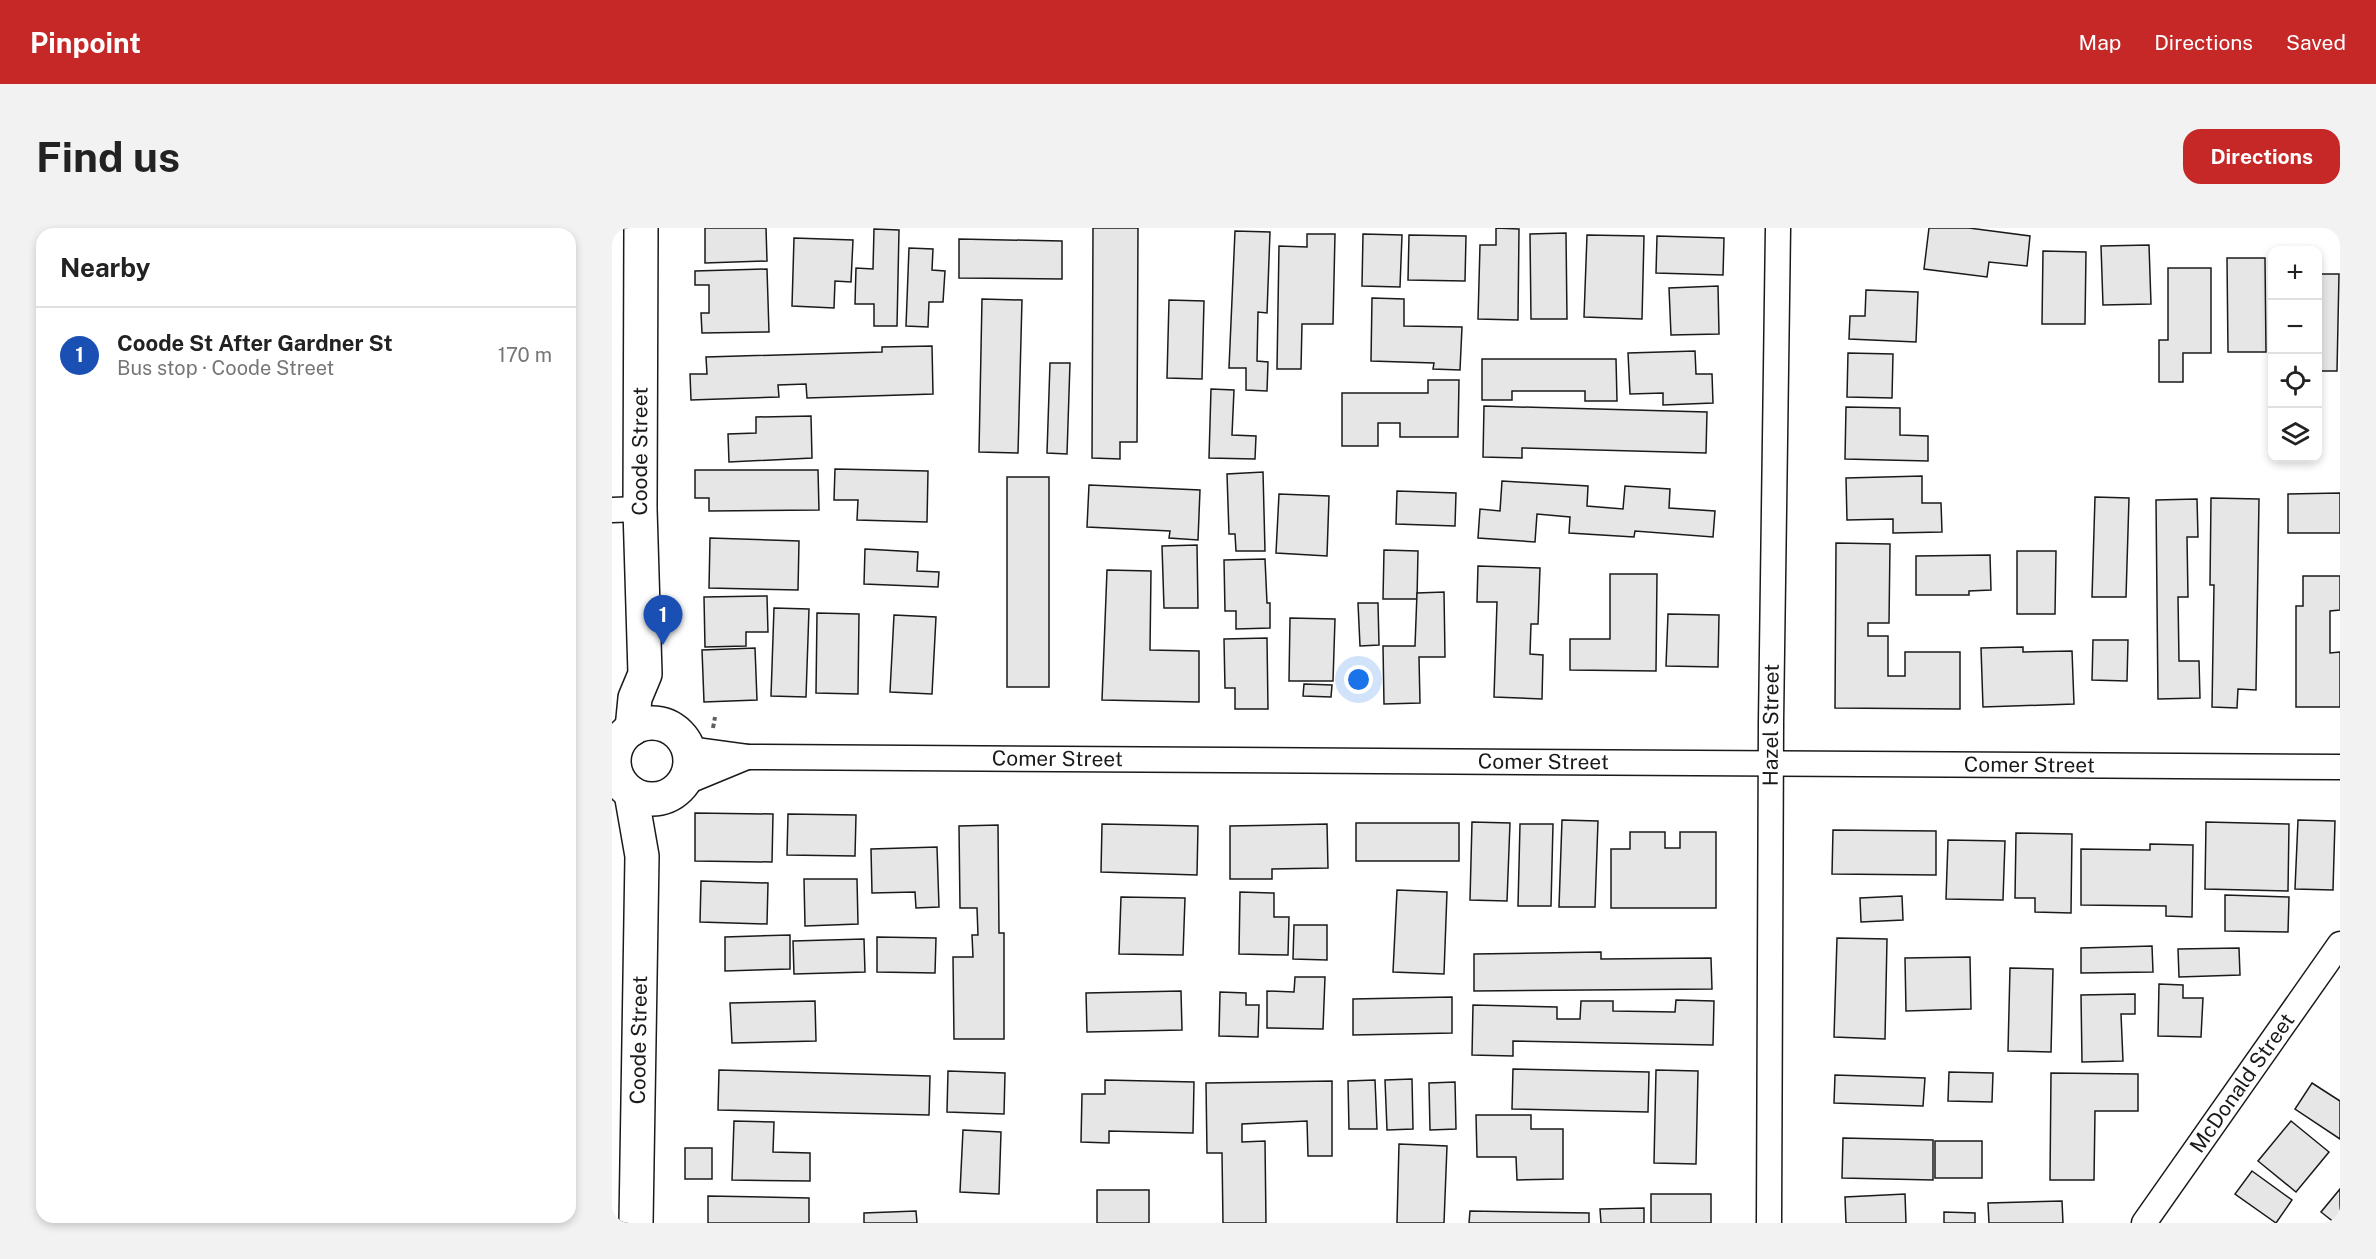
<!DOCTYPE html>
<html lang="en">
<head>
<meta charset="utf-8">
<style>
	body { margin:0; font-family:"Public Sans",sans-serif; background:#f2f2f2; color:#222 }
	.controls { position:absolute; right:18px; top:18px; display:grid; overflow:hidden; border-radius:12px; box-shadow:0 3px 9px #0003 }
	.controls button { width:54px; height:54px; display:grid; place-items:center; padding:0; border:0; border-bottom:2px solid #e0e0e0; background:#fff; color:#222; font:30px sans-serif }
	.you { position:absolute; left:747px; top:452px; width:21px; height:21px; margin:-15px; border:4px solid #fff; border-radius:50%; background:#1a73e8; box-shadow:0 0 0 9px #1a73e833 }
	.badge { display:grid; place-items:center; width:39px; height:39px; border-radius:50%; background:#c62828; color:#fff; font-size:20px; font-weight:700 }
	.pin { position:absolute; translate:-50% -50px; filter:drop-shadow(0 2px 3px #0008) }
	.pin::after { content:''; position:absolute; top:32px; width:21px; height:18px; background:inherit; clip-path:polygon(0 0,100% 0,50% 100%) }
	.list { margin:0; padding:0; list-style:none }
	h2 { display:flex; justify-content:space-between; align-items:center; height:78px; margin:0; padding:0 24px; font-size:26px }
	h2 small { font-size:20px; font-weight:400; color:#767676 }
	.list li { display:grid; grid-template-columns:39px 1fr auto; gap:18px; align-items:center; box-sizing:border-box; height:96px; padding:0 24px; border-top:2px solid #e0e0e0 }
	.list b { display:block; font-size:22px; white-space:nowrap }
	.list p { margin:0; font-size:20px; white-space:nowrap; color:#767676 }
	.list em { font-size:20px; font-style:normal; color:#767676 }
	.icon { flex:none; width:33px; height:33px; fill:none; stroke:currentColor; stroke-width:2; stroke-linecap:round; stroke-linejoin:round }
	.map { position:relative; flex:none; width:1728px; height:995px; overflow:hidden; border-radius:18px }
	header { display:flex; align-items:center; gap:36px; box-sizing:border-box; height:84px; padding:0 30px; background:#c62828; color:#fff }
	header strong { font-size:28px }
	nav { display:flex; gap:33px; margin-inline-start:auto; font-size:21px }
	.intro { display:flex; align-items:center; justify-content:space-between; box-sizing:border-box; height:144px; padding:0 36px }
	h1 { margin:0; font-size:42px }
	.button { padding:15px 27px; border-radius:18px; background:#c62828; color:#fff; font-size:21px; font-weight:700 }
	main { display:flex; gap:36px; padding:0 36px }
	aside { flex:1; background:#fff; border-radius:18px; box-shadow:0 3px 9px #0003 }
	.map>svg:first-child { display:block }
	.building { fill:#e6e6e6; stroke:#1a1a1a; stroke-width:1.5 }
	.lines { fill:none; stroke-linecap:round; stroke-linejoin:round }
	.street-casing { stroke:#1a1a1a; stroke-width:27 }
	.secondary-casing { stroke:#1a1a1a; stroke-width:36 }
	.path { stroke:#5f5f5f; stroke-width:4; stroke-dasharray:4.5 3; stroke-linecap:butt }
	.street { stroke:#fff; stroke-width:24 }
	.secondary { stroke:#fff; stroke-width:33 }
	.labels { text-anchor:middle; stroke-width:4.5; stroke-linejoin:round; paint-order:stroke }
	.street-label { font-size:21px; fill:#1a1a1a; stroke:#fff }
</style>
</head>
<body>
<header>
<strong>Pinpoint</strong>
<nav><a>Map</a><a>Directions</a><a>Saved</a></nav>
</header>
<div class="intro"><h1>Find us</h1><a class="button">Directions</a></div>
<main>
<aside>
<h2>Nearby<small></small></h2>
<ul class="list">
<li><span class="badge" style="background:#1a4fb4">1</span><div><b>Coode St After Gardner St</b><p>Bus stop · Coode Street</p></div><em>170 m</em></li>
</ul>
</aside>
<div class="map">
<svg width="1728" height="995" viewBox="0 0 1728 995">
	<rect width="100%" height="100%" fill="#fff"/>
	<g class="building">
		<path d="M93,0H154L155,33L93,35Z"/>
		<path d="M481,0H526L525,214H508V231L480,230Z"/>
		<path d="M884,0L907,1L906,92L866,91L868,17H884Z"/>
		<path d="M1317,0H1357L1418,8L1415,38L1377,34L1375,49L1312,41Z"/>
		<path d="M262,1L287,2L285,98H262V76H243L244,40L261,41Z"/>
		<path d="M623,3L658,4L655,85L646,84L645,133L656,134L655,163L634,162V140H617Z"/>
		<path d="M954,5L955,91H919L918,6Z"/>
		<path d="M695,6H723L721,96H690L689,141H665L667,18L695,19Z"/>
		<path d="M751,6L790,7L788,59L750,58Z"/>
		<path d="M797,7L854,8L853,53L796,52Z"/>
		<path d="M975,7L1032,8L1030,91L972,89Z"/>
		<path d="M1045,8L1112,10L1111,47L1044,45Z"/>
		<path d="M182,10L241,12L239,54L223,53L222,80L180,78Z"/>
		<path d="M347,11L450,13V51L347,50Z"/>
		<path d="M1537,17L1539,76L1491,77L1489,18Z"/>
		<path d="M297,20L321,21L320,42L333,43L331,74H317L316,99L294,98Z"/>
		<path d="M1431,23L1474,24L1473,96H1430Z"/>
		<path d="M1615,30H1653L1654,124H1616Z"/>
		<path d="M1556,40H1599V125H1571V154H1547V112H1556Z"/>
		<path d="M155,41L157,104L90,105L89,85H97V57H83V43Z"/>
		<path d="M1706,46H1727L1725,143H1706Z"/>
		<path d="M1106,58L1107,106L1059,107L1057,60Z"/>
		<path d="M1254,62L1306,64L1304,114L1237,111L1238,88H1253Z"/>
		<path d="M760,70L792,71V98L850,99L848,142L821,141L822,135L759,133Z"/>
		<path d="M370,71L410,72L406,225L367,224Z"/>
		<path d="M557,72L592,73L590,151L555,150Z"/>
		<path d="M320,118L321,166L195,170L194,156L166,157L167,169L79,172L78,146H95L94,129L270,124V119Z"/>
		<path d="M1083,123L1084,146H1100L1101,175L1051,177V165L1018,166L1016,125Z"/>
		<path d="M1236,125L1281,126L1280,170L1235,169Z"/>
		<path d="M870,131H1004L1005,173H973V163H900V172H870Z"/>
		<path d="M438,135H458L455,226L435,225Z"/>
		<path d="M816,152H847L846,209H788V195H766V218H730V165H816Z"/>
		<path d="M599,161L622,162L620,207L644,208L643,231L597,230Z"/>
		<path d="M872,178L1095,184L1094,225L910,220V230L871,229Z"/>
		<path d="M1234,179L1288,180V207L1316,208V233L1233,231Z"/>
		<path d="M199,188L200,230L117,234L116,206L144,205V189Z"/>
		<path d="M223,241L316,243L315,294L245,292L246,272H222Z"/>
		<path d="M83,242H206L207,282L97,283V270H83Z"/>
		<path d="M651,244L653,323H624L623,306H617L615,246Z"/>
		<path d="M1310,248V275H1329L1330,304L1281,305V291L1235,292L1234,250Z"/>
		<rect x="395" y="249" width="42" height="210"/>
		<path d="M890,253L976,258L975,278L1011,281L1013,258L1058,261L1057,280L1103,283L1101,309L1023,303L1022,309L957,305L958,289L925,286L923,314L866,310L868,281L888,283Z"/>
		<path d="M477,257L588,262L586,312L557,310L558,303L475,299Z"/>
		<path d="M785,263L844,265L843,298L784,296Z"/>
		<path d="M1728,265V305H1676V266Z"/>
		<path d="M667,266L717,268L715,328L664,325Z"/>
		<path d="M1483,269L1517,270L1514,369H1480Z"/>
		<path d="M1599,270L1647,271L1644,462L1626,461L1625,480L1600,479L1602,357H1598Z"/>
		<path d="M1585,271L1586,309H1575L1576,369H1566L1567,433H1587L1588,470L1546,471L1544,272Z"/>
		<path d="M98,310L187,313L186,362L97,360Z"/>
		<path d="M1224,315L1278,316L1277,395H1256V408H1276V448H1293V424H1348V481L1223,480Z"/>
		<path d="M585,317L586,380H552L550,318Z"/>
		<path d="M253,321L306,324L305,343L327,344L326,359L252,356Z"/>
		<path d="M772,322L806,323L805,371H771Z"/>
		<path d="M1405,323H1444L1443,386H1405Z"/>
		<path d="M1378,327L1379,362L1357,363V367H1304V328Z"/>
		<path d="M653,331L655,375H658V400L624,401V383H613L612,332Z"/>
		<path d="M866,338L928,340L926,396H919L918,426L931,427L930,471L882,469L885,374H865Z"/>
		<path d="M495,342L539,343L538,422L587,423V474L490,472Z"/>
		<path d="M998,346H1045L1044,443L958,442V411H998Z"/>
		<path d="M1691,348H1728V382L1718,383V425L1728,424V479H1684V378H1691Z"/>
		<path d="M832,364L833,429H807L808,475L772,476L771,418H803L805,365Z"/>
		<path d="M155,368L156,404H134V418L93,419L92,369Z"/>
		<path d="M746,375H766L767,417L748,418Z"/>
		<path d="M162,380L197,381L194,469L159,468Z"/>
		<path d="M205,385L247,386L246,466L204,465Z"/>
		<path d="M1056,386L1107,387L1106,439L1054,438Z"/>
		<path d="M282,387L324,389L320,466L278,464Z"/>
		<path d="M678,390L723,391L721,453H677Z"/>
		<path d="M655,410L656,481H623V460H613L612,411Z"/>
		<path d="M1481,412H1516L1515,453L1480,452Z"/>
		<path d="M1411,419V424L1460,423L1462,476L1371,479L1369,420Z"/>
		<path d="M143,420L145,472L92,474L90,422Z"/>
		<path d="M692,456L720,457L719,469L691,468Z"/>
		<path d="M83,585L161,586L160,634L83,633Z"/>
		<path d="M176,586L244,587L243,628L175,627Z"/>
		<path d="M950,592L986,593L983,679H947Z"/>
		<path d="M1686,592L1723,593L1721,662L1683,661Z"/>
		<path d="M860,594L898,595L895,673L858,672Z"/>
		<path d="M1594,594L1677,596L1676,663L1593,661Z"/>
		<rect x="744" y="595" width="103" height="38"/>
		<path d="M490,596L586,598L585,647L489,644Z"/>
		<path d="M715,596L716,640L660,641V651H618V598Z"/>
		<path d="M908,596H941L939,678H906Z"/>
		<path d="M386,597L387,705H392V811H342L341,729H361L360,707H366L365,680H348L347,598Z"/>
		<path d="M1221,602L1324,603V647L1220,646Z"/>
		<path d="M1018,604H1053V620H1068V604H1104V680H999V621H1018Z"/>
		<path d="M1404,605L1460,606L1459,685L1423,684V670H1403Z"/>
		<path d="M1336,612L1393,613L1391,672L1334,671Z"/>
		<path d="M1538,616L1581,617L1580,689L1554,688V678L1469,677V621L1538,622Z"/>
		<path d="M325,619L327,679L304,680L303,664L260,665L259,621Z"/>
		<path d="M192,651H245L246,696L193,698Z"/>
		<path d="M89,653L156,655L155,696L88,694Z"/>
		<path d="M785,662L835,664L832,746L781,744Z"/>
		<path d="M628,664L662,665V689H677L676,727L627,726Z"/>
		<path d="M1613,667L1677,669L1676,704L1613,703Z"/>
		<path d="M1290,668L1291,692L1249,694L1248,670Z"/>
		<path d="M509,669L573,670L571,727L507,726Z"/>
		<path d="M682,697H715V732L681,731Z"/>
		<path d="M178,707V741L113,743V709Z"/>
		<path d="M265,709L324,710L323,745L265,744Z"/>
		<path d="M1225,710L1275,711L1273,811L1222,809Z"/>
		<path d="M252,711L253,744L182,746L181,713Z"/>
		<path d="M1540,718L1541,744L1469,745V720Z"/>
		<path d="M1627,720L1628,747L1567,749L1566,721Z"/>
		<path d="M989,724V731L1099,730L1100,761L862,763V726Z"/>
		<path d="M1358,729L1359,781L1294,783L1293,730Z"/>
		<path d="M1398,740L1441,741L1439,824L1396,823Z"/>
		<path d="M683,749H713L711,801L655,800V763L682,764Z"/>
		<path d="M1547,756L1571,757V770H1591L1589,809L1546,808Z"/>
		<path d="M569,763L570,802L475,804L474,765Z"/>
		<path d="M608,764L634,765V777H647L646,809L607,808Z"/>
		<path d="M1523,766V786H1509L1511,833L1470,834L1469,767Z"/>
		<path d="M840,769V805L741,807V771Z"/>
		<path d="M1064,772L1102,773L1101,817L901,813V828L860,827L861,777L945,779V791H968L969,773H1001V783L1063,784Z"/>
		<path d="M203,773L204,813L120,815L118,775Z"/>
		<path d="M901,841L1037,844L1036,884L900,881Z"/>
		<path d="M107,842L318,848L317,887L106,882Z"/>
		<path d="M1044,842L1086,843L1084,936L1042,935Z"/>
		<path d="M336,843L393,845L392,886L335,884Z"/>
		<path d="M1337,844L1381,845L1380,874L1336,873Z"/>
		<path d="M1439,845L1526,846V883H1483L1482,952H1438Z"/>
		<path d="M1223,847L1313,850L1311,878L1222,875Z"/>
		<path d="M800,851L801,901L775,902L773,852Z"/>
		<path d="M493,852L582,854L581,905L497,903V915L469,914L470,866H493Z"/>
		<path d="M763,852L765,901H737L736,853Z"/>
		<path d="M720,853V928H696L695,893L630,896V914L653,913L654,995H611L610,925H595L594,855Z"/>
		<path d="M843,854L844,901L818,902L817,855Z"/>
		<path d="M1700,855L1728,873V911L1683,881Z"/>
		<path d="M864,887H919V901H951V951L905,952L904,929H865Z"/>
		<path d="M122,893L162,894L161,924L198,925V953L120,952Z"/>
		<path d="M1679,893L1717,924L1684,964L1646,933Z"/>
		<path d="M351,902L389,904L387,966L348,964Z"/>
		<path d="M1231,910L1321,912V952L1230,950Z"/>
		<rect x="1323" y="913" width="47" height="37"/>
		<path d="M787,916L835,918L832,995H785Z"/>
		<rect x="73" y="920" width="27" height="31"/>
		<path d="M1640,943L1680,972L1664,995L1623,966Z"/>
		<path d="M1728,961V995H1723L1709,984Z"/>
		<rect x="485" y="962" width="52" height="33"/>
		<rect x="1039" y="966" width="60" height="29"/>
		<path d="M1293,966L1294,995H1234L1233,969Z"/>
		<path d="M96,968L197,970V995H96Z"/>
		<path d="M1450,973L1451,995H1377L1376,975Z"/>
		<path d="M1032,980V995H989L988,981Z"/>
		<path d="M304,983L305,995H252V985Z"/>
		<path d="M858,983L977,985V995H857Z"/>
		<path d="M1332,984L1363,985V995H1332Z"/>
	</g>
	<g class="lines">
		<g class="street-casing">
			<g id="street">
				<path d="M0,282L28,281"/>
				<path d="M0,519L4,518"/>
				<path id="s1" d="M76,521L135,529L1728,539"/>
				<path d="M0,544L3,545"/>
				<path d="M72,555L135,529"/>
				<path id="s2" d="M1157,995L1159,494L1166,0"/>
				<path id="s3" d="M1532,995L1728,716"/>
			</g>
		</g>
		<g class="secondary-casing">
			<g id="secondary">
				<circle cx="40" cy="533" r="38"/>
				<path id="s4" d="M20,501L23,470L33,446L28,281L29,0"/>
				<path d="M19,565L30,628L24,995"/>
			</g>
		</g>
		<path class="path" d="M101,500L103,489"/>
		<use href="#street" class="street"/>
		<use href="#secondary" class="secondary"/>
	</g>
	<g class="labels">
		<g class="street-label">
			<text dy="7" stroke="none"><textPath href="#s4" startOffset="280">Coode Street</textPath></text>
			<text dy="7" stroke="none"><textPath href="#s2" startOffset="498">Hazel Street</textPath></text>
			<text dy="7" stroke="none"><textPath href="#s1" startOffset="370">Comer Street</textPath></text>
			<text dy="7" stroke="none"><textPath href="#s1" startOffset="856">Comer Street</textPath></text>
			<text dy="7" stroke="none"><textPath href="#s1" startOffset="1342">Comer Street</textPath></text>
			<text transform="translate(27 812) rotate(-89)" y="7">Coode Street</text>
			<text dy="7" stroke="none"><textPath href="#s3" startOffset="171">McDonald Street</textPath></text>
		</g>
	</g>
</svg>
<div class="controls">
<button>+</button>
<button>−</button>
<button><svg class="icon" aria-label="locate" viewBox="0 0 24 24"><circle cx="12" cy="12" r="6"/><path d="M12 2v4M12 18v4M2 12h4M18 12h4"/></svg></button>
<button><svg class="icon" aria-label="layers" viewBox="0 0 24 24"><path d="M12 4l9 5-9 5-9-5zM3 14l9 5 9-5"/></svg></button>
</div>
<div class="you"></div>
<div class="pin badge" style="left:51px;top:417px;background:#1a4fb4">1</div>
</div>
</main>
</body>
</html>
